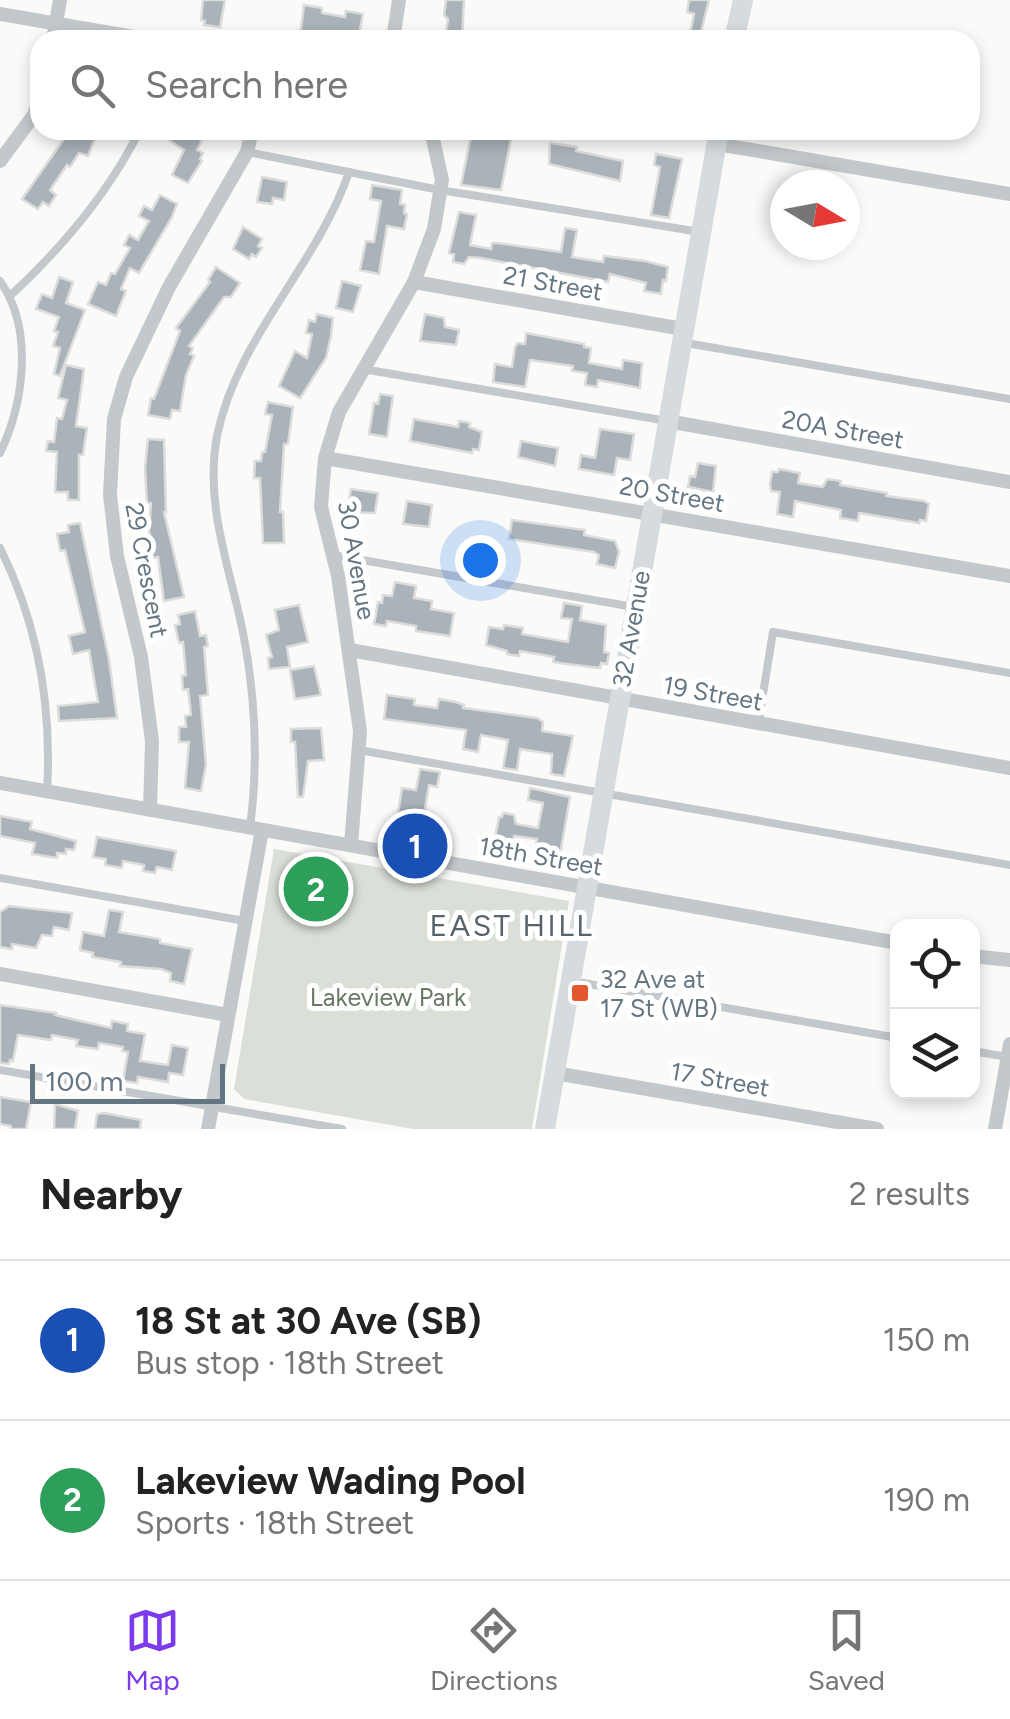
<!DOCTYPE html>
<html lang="en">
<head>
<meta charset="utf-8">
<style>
	body { margin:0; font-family:Figtree,sans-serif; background:#f2f2f2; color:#222 }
	.controls { position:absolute; right:30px; bottom:30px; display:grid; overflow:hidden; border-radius:20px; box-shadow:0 5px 15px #0003 }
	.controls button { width:90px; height:90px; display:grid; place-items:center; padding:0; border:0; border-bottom:2px solid #e0e0e0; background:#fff; color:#222; font:50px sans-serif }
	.compass { position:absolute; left:770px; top:170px; width:90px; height:90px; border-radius:50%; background:#fff; box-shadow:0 5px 15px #0003; rotate:100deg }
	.scale { position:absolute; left:30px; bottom:25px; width:195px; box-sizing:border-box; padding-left:10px; border:5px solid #657683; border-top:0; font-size:28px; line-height:35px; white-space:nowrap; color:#657683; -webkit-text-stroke:8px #fff; paint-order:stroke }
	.you { position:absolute; left:480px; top:560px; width:35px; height:35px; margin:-25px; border:8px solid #fff; border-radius:50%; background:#1a73e8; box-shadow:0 0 0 15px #1a73e833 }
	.badge { display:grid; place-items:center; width:65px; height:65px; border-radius:50%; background:#7c3aed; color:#fff; font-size:32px; font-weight:700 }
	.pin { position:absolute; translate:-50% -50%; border:5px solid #fff; box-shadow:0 2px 10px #0006 }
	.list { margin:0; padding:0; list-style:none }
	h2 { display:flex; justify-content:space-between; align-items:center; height:130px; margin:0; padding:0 40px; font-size:42px }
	h2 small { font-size:32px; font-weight:400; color:#767676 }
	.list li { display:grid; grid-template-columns:65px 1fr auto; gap:30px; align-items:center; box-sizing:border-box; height:160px; padding:0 40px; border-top:2px solid #e0e0e0 }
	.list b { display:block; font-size:38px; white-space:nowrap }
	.list p { margin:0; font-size:32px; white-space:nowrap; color:#767676 }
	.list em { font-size:32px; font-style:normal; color:#767676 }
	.icon { flex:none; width:55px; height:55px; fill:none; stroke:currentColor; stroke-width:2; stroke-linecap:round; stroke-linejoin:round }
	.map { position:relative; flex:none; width:1010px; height:1129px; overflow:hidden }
	.search { position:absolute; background:#fff; box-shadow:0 5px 15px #0003; left:30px; right:30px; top:30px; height:110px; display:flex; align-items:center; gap:25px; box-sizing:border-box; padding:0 35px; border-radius:30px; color:#767676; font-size:38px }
	.sheet { height:450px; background:#fff }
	nav { display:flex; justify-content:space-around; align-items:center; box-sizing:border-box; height:140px; border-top:2px solid #e0e0e0; background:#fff; font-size:28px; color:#767676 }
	nav a { display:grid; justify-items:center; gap:5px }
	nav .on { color:#7c3aed }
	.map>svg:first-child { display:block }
	.green { fill:#dadfd7 }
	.water { fill:#bbc7cb }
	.building { fill:#aab3b9; stroke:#dcdcda; stroke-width:2.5 }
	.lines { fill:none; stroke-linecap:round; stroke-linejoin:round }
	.lane { stroke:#c3c8cc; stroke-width:8 }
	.street { stroke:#c3c8cc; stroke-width:14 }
	.secondary { stroke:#d6dbdf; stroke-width:20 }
	.poi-dot { fill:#e4572e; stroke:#fff; stroke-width:4 }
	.labels { text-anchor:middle; stroke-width:10; stroke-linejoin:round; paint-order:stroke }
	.street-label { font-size:25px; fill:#657683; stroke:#fff }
	.poi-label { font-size:25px; fill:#657683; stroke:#fff; text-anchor:start }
	.park-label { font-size:25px; fill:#687a64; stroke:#fff }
	.quarter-label { font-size:30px; letter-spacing:2.5px; fill:#57646e; stroke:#fff }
</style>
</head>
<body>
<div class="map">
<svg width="1010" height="1129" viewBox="0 0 1010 1129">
	<rect width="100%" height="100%" fill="#fafaf8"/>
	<path class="green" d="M274,849L569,901L532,1129H413L244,1099L234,1089Z"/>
	<path class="water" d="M324,876L335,878L345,889L341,905L336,909L323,910L282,894L285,883L306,886Z"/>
	<g class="building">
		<path d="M203,0H225L220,27L204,25L205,21L201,20Z"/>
		<path d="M446,0H464L462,40H445L448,19L444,15Z"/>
		<path d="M689,0H709L699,40H689L694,14L687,12Z"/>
		<path d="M304,5L322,8V13L345,17L346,11L363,14L358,40L300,36Z"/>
		<path d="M43,130H98L88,156L79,153L70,167L67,165L50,190L56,195L49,206L43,202L38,209L22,199L64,139Z"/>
		<path d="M175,130L202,140L197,150L203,153L200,159L202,161L188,183L172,175L184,150L170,141Z"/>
		<path d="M472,130L512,134L501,190L461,185Z"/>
		<path d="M550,143L577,147L576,151L623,161L620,181L549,164Z"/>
		<path d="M656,154L682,159L669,218L651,215L660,167L654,165Z"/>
		<path d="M262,177L287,182L284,200L273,198L272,204L257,202Z"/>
		<path d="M372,185L402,190L400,204L405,205L404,213L407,214L404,229L387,226L379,274L360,270L366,241L374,242L381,201L370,199Z"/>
		<path d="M160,195L177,204L172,217L139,273L130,268L121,289L126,291L116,316L88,304L98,282L106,285L111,273L115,274L130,248L124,245L129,235L138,240L149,221L139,216L144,206L152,210Z"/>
		<path d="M459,212L476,215L470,245L491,249L492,243H497L561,252L565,228L577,230L572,257L603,262L604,256L645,261L668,267L666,281L663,280L661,294L644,291L646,283L610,274L608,282L481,258L469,257L464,264L453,262L454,254L449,253Z"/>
		<path d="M243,227L262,239L258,246L262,248L256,257L252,254L249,259L233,249Z"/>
		<path d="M216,267L240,283L231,297H224L189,346L193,348L190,354L194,356L186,375L180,411L172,410L170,419L148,415L151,398L154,399L180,331L176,328L210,282L208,280Z"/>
		<path d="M59,277L73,282L66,303L85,310L60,376L54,374L60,348L53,346L58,332L54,331L59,317L36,309L42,294L52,298Z"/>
		<path d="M342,281L361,286L353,312L336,308Z"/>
		<path d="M317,314L333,318L331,336L326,358L300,398L279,386L295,351L307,358L312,334L306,333L309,320L315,322Z"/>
		<path d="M425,314L444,318L445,327L459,330L456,345L420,341Z"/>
		<path d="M526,333L584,344V347L591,348L589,363L622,369L623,360L642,363L640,388L598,380L597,387L585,385L587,373L572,371L573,366L530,360L525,387L493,382L495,364L512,367L515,347L518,343L525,344Z"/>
		<path d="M66,365L84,369L76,426L87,428L83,455H79V500H68V492H55L57,452L46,451L48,441L54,442L57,418L62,419L67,400L58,398Z"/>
		<path d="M380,394L393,396L387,437L369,434L374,403L378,404Z"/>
		<path d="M268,402L293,407L288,444H284L280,512H283L284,543H263L260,478H254L255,461H261L262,452H265L272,415L265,414Z"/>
		<path d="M414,419L458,427L459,421L470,423L469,427L482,432L479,450L473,449L472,453L410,441Z"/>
		<path d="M600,429L634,434L630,460L617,458L614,475L579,469L581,455L595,458Z"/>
		<path d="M148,439L164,440L166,512H164L184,597L164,601L158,557L153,558L149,531L151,503H147L145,468Z"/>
		<path d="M521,441L558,448L555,466L518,457Z"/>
		<path d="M698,463L716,466L713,492L688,487L690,476L695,477Z"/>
		<path d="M779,469L800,473L798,483L823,487L827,479L841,481L840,485L887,493L886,496L924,501L929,504L926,521L920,520L919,523L859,513L858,521L840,518L841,510L795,501L793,517L777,514L780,492L771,491L770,484L772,472H778Z"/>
		<path d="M351,489L378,493L375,513L347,512Z"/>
		<path d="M407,501L432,505L429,527L403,524Z"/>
		<path d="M512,520L585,530L584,535L615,541L619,552L615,568L597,564L599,555L594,552L509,539Z"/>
		<path d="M80,523L109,660L117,718L59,721L58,706L98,702L89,650L73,654L69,636L85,632L65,550L60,551L57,534L69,532L68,525Z"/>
		<path d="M395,582L416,586L414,598L432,601L431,609L454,613L450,636L416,631V626L387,621L386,626L374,624L378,602L382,603L383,595L392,596Z"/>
		<path d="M564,603L582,606L580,620L606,625L604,652L609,653L607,664L601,663L600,668L567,664L553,662L554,657L520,651L519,656L507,654V651L486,645L489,627L503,629L504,625L523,628L522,634L568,642L572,619L561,618Z"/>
		<path d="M299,605L308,642L287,647L290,667L269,669L268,658L272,657L266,635L279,630L275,610Z"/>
		<path d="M195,611L200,636L206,635L208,646L204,647L208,695L200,696L206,765L201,791L185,788L189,742H179V727H186L185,716L191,715L188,689L183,690L182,676L186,675L183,642L179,643L175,625L180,624L178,615Z"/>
		<path d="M314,666L321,695L295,699L290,670Z"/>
		<path d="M387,695L415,699L414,705L437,708L439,699L456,702L464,705L463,708L537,718L543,722L542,731L573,736L564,776L551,774L552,754L520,749L517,770L503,768L508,740L481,735L478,752L463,749L466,730L384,719Z"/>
		<path d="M321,728L324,760L308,761L303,797H298L295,742H291V729Z"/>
		<path d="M420,769L440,772L437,787L429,785L422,827L397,820L402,788L416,790Z"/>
		<path d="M530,788L570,797L560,855L535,851L537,839L514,836L513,844L495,838L499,817H502L503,813L514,815L516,824L538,828L543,803L528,800Z"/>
		<path d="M0,816L32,822L30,829L76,841L74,850L66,849V854L57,853V858L32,854L35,843L0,836Z"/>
		<path d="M97,837L176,851L172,870L157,867L155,873L143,871L144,865L123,861L122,868L105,865L106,859L93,857Z"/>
		<path d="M9,906L72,913L69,930L54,927L52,936L42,935L36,948L12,944V949L0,947V912Z"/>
		<path d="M109,910L123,912L119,932L160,939V943L192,949L184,984L170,981L171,973L161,969L120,966L121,962L92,957L93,953L80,950L83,932L104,936Z"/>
		<path d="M0,1005L56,1013L55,1015L111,1028L112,1021L128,1024L127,1031L145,1034L140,1061L168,1065L172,1045L188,1048L183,1075L169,1073L168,1082L138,1077L137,1083L123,1081L128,1052L122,1051L123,1047L99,1043L98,1049L76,1046L78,1040L52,1035L51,1040L18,1035L13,1061L10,1060L9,1064L0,1063Z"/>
		<path d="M0,1097L31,1102L26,1129H11V1126L0,1124Z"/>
		<path d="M55,1104L78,1111L75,1129H54Z"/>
		<path d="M104,1113L141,1120L140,1129H95L97,1114Z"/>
	</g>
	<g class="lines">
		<g class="lane">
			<path d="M247,152L440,190L700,232"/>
			<path d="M0,281C34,329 24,403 0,453"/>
			<path d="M10,296C63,247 108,194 140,130"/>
			<path d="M686,343L1010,399"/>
			<path d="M363,369L667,421"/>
			<path d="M0,548C38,624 52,707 47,791"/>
			<path d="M333,555L634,607"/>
			<path d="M758,725L773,632L1010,673"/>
			<path d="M359,750L1010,865"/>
			<path d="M250,827C259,761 255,688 241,623C227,560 205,501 217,436C237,337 317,266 349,172"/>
			<path d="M0,878L245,921"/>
			<path d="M572,981L898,1038"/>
			<path d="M972,1051L1008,1057"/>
			<path d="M0,1070L342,1129"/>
		</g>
		<g class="street">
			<path d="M0,14L151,40"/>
			<path d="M53,40L60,0"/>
			<path d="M393,40L399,0"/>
			<path d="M717,144L1010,194"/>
			<path d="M0,161L34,115L40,98"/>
			<path d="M414,282L683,329"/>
			<path d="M667,421L1010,482"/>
			<path d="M325,458L1010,576"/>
			<path d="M350,650L1010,768"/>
			<path d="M0,783L898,943"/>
			<path d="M150,810L152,741L141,657L117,556L110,495L114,419L126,377L169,287L247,152L252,130"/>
			<path d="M351,845L360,731L338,576L321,507L325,458L339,412L414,282L434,229L442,180L431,130"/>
			<path d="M972,956L1010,960"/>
			<path d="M0,974L228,1015"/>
			<path d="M555,1073L877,1129"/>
			<path d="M208,1129L262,830"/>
			<path d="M995,1129L1010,1044"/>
		</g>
		<g class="secondary">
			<path d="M734,40L743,0"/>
			<path d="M545,1129L719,130"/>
		</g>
	</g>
	<rect class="poi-dot" x="570" y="983" width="20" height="20" rx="5"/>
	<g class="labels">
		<g class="street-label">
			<text transform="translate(553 283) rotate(10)" y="9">21 Street</text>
			<text transform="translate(843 429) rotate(10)" y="9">20A Street</text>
			<text transform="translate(672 494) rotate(10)" y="9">20 Street</text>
			<text transform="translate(357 560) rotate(80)" y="9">30 Avenue</text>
			<text transform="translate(147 570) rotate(79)" y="9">29 Crescent</text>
			<text transform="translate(631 629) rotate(-80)" y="9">32 Avenue</text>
			<text transform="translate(713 693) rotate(10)" y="9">19 Street</text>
			<text transform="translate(541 856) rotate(10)" y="9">18th Street</text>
			<text transform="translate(720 1079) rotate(10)" y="9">17 Street</text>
		</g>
		<g class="poi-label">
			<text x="600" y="988">32 Ave at<tspan x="600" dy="29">17 St (WB)</tspan></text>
		</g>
		<g class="park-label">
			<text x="388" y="1006">Lakeview Park</text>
		</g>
		<g class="quarter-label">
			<text x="512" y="936">EAST HILL</text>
		</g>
	</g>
</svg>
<div class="controls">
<button><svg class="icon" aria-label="locate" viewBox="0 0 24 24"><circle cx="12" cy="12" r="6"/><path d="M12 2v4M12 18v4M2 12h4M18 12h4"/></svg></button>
<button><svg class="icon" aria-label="layers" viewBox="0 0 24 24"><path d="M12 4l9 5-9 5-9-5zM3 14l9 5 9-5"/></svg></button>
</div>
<svg class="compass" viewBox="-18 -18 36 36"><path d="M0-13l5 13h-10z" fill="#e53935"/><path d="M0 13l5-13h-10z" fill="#767676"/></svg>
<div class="scale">100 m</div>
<div class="you"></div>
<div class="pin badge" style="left:415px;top:846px;background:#1a4fb4">1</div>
<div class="pin badge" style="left:316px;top:889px;background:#2e9e5b">2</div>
<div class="search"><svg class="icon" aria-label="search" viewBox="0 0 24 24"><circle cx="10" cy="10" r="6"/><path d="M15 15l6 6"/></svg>Search here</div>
</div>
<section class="sheet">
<h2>Nearby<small>2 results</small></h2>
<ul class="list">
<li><span class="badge" style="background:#1a4fb4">1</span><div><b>18 St at 30 Ave (SB)</b><p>Bus stop · 18th Street</p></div><em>150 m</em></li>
<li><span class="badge" style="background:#2e9e5b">2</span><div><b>Lakeview Wading Pool</b><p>Sports · 18th Street</p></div><em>190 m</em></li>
</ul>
</section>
<nav>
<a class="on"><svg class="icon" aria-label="map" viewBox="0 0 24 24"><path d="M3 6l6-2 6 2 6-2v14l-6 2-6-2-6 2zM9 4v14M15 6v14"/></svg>Map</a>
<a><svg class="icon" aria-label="directions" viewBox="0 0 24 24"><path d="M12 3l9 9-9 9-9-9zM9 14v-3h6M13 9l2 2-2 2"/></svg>Directions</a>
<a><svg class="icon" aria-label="saved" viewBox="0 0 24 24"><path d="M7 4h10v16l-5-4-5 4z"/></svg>Saved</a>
</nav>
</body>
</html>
